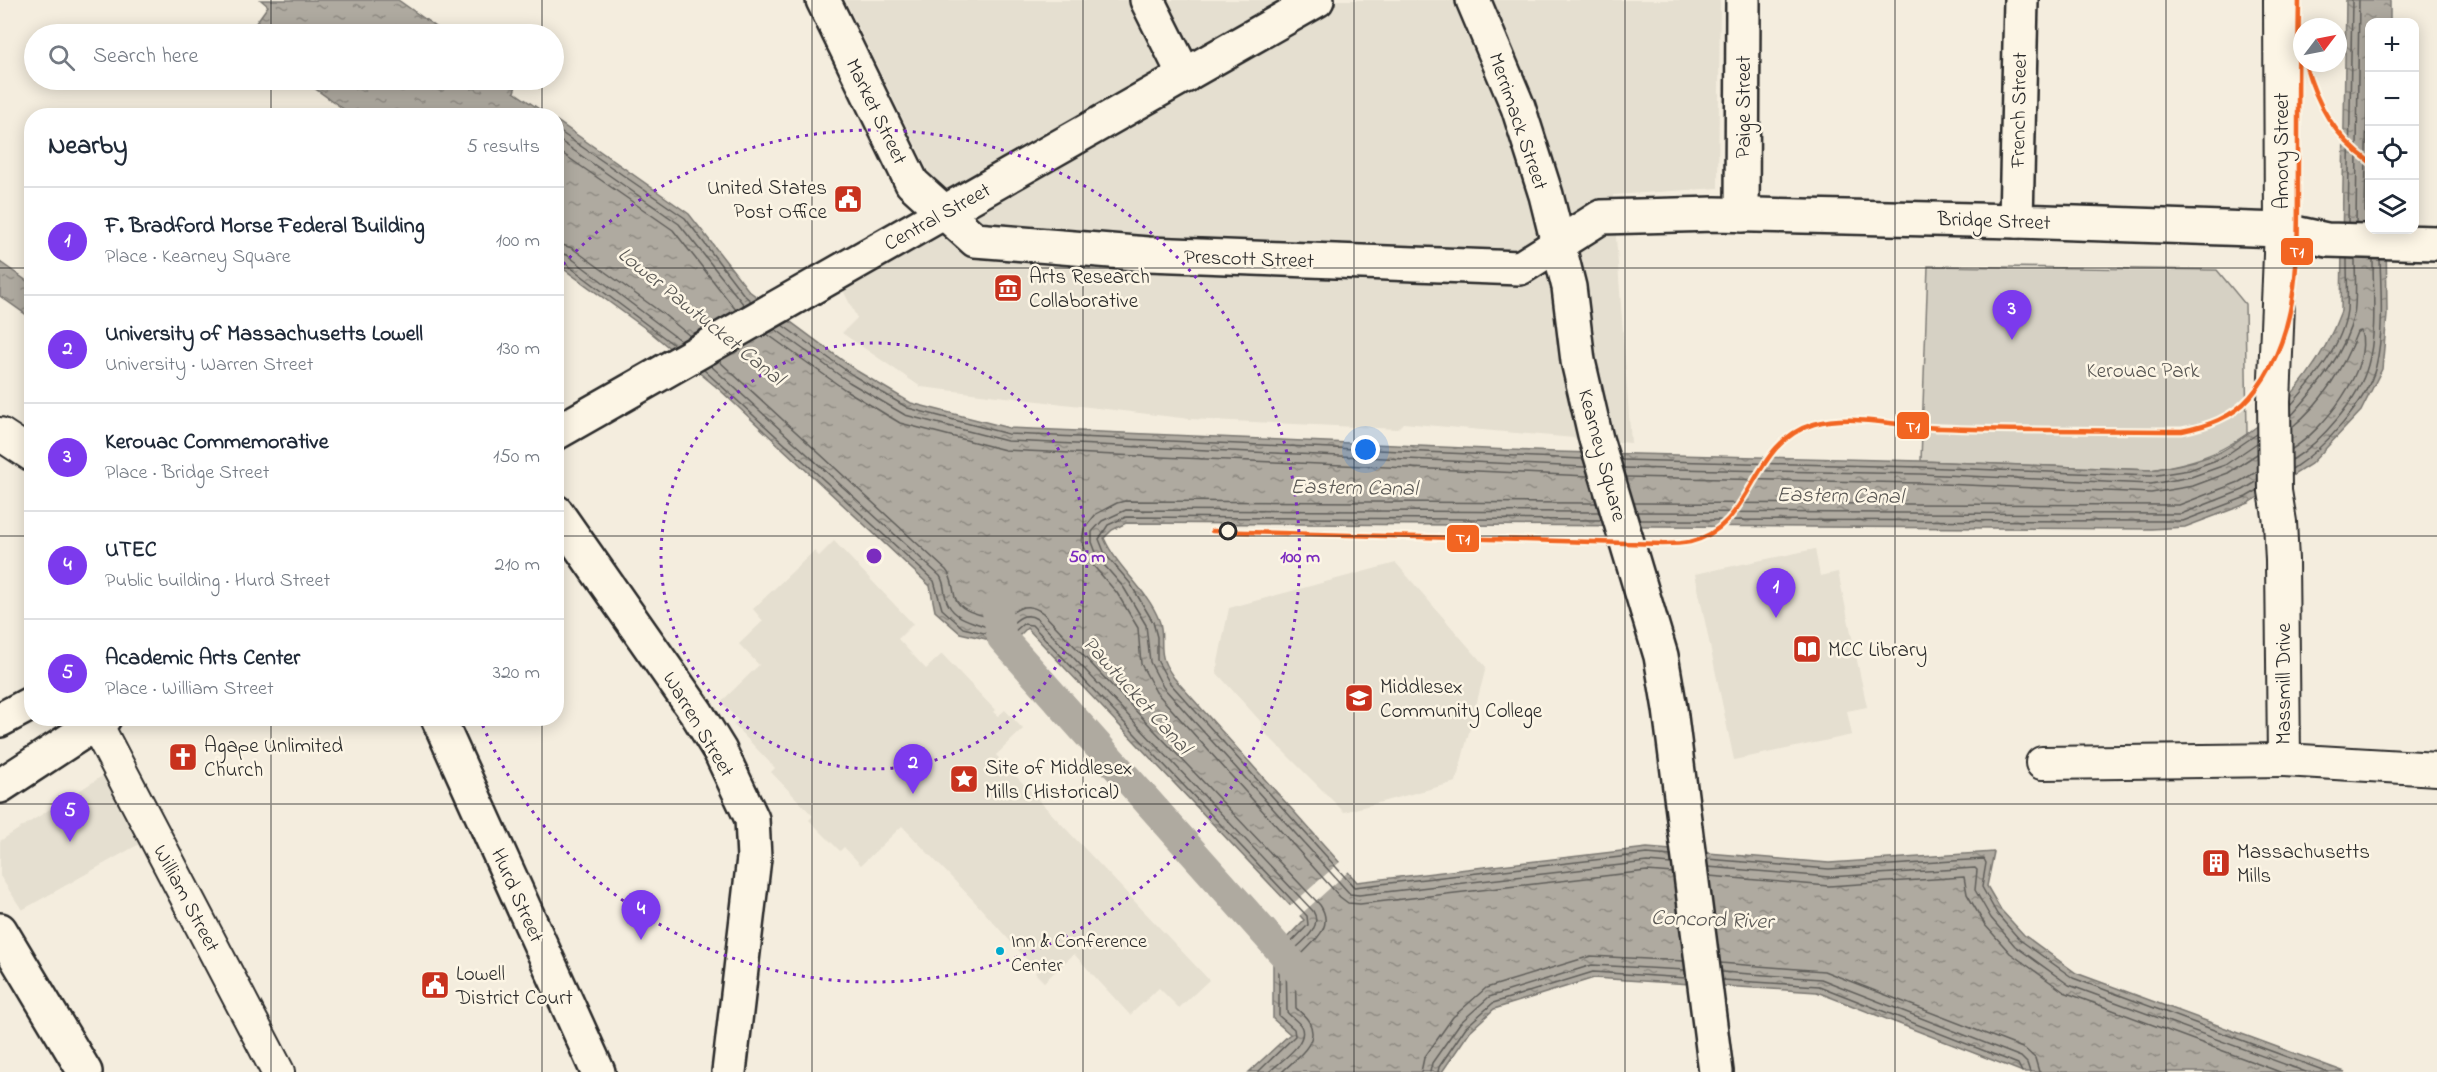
<!DOCTYPE html>
<html lang="en">
<head>
<meta charset="utf-8">
<style>
	body { margin:0; font-family:"Indie Flower",sans-serif; background:#f2f2f3; color:#1f2937 }
	.controls { position:absolute; right:18px; top:18px; display:grid; overflow:hidden; border-radius:12px; box-shadow:0 3px 15px #0003 }
	.controls button { width:54px; height:54px; display:grid; place-items:center; padding:0; border:0; border-bottom:2px solid #e0e1e3; background:#fff; color:#1f2937; font:30px sans-serif }
	.compass { position:absolute; left:2293px; top:18px; width:54px; height:54px; border-radius:50%; background:#fff; box-shadow:0 3px 15px #0003; rotate:58deg }
	.you { position:absolute; left:1366px; top:450px; width:21px; height:21px; margin:-15px; border:4px solid #fff; border-radius:50%; background:#1a73e8; box-shadow:0 0 0 9px #1a73e833 }
	.badge { display:grid; place-items:center; width:39px; height:39px; border-radius:50%; background:#7c3aed; color:#fff; font-size:20px; font-weight:700 }
	.pin { position:absolute; translate:-50% -50px; filter:drop-shadow(0 2px 3px #0008) }
	.pin::after { content:''; position:absolute; top:32px; width:21px; height:18px; background:inherit; clip-path:polygon(0 0,100% 0,50% 100%) }
	.list { margin:0; padding:0; list-style:none }
	h2 { display:flex; justify-content:space-between; align-items:center; height:78px; margin:0; padding:0 24px; font-size:26px }
	h2 small { font-size:20px; font-weight:400; color:#747a83 }
	.list li { display:grid; grid-template-columns:39px 1fr auto; gap:18px; align-items:center; box-sizing:border-box; height:108px; padding:0 24px; border-top:2px solid #e0e1e3 }
	.list b { display:block; font-size:22px; white-space:nowrap }
	.list p { margin:0; font-size:20px; white-space:nowrap; color:#747a83 }
	.list em { font-size:20px; font-style:normal; color:#747a83 }
	.icon { flex:none; width:33px; height:33px; fill:none; stroke:currentColor; stroke-width:2; stroke-linecap:round; stroke-linejoin:round }
	.map { position:relative; flex:none; width:2437px; height:1072px; overflow:hidden }
	.search { position:absolute; background:#fff; box-shadow:0 3px 15px #0003; left:24px; top:24px; width:540px; height:66px; display:flex; align-items:center; gap:15px; box-sizing:border-box; padding:0 21px; border-radius:33px; color:#747a83; font-size:22px }
	.panel { position:absolute; background:#fff; box-shadow:0 3px 15px #0003; left:24px; top:108px; width:540px; height:618px; border-radius:24px }
	.map>svg:first-child { display:block }
	.built { fill:#e5dfd0 }
	.green { fill:#d6d1c4; stroke:#807e78; stroke-width:1.5 }
	.water { fill:url(#water-ripples); stroke:#7a7771; stroke-width:1.5 }
	.pier { fill:#f4edde }
	.lines { fill:none; stroke-linecap:round; stroke-linejoin:round }
	.shore { stroke:#605e5a; stroke-width:1.5 }
	.canal { stroke:#afaaa0; stroke-width:30 }
	.minor-casing { stroke:#2b2b2b; stroke-width:36 }
	.tertiary-casing { stroke:#2b2b2b; stroke-width:38 }
	.secondary-casing { stroke:#2b2b2b; stroke-width:38 }
	.primary-casing { stroke:#2b2b2b; stroke-width:38 }
	.minor { stroke:#fcf5e5; stroke-width:32 }
	.tertiary { stroke:#fcf5e5; stroke-width:33 }
	.secondary { stroke:#fcf5e5; stroke-width:33 }
	.primary { stroke:#fcf5e5; stroke-width:33 }
	.tram-1-casing { stroke:#fcf5e5; stroke-width:9 }
	.tram-1 { stroke:#f26522; stroke-width:4.5 }
	.grid { fill:none; stroke:#2b2b2b; stroke-width:1.5; stroke-opacity:0.55 }
	.ring { fill:none; stroke:#7b2cbf; stroke-width:3; stroke-dasharray:3 6 }
	.stop-dot { fill:#fcf5e5; stroke:#2b2b2b; stroke-width:3 }
	.bus-dot { fill:#00a9ce; stroke:#fcf5e5; stroke-width:2 }
	.labels { text-anchor:middle; stroke-width:5; stroke-linejoin:round; paint-order:stroke }
	.bus-label { font-size:20px; fill:#2b2b2b; stroke:#fcf5e5; text-anchor:start }
	.street-label { font-size:21px; fill:#2b2b2b; stroke:#fcf5e5 }
	.poi-label { font-size:21px; fill:#2b2b2b; stroke:#fcf5e5; text-anchor:start }
	.park-label { font-size:21px; fill:#565451; stroke:#fcf5e5 }
	.water-label { font-size:22px; font-style:italic; fill:#595754; stroke:#fcf5e5 }
	.centre { fill:#7b2cbf; stroke:#fcf5e5; stroke-width:3 }
	.ring-label { font-size:18px; text-anchor:middle; font-weight:bold; fill:#7b2cbf; stroke:#fcf5e5; stroke-width:5; stroke-linejoin:round; paint-order:stroke }
	.line-badge { stroke:#fcf5e5; stroke-width:2 }
	.badge-label { font-size:16px; text-anchor:middle; font-weight:bold; fill:#fff }
</style>
</head>
<body>
<div class="map">
<svg width="2437" height="1072" viewBox="0 0 2437 1072">
	<defs>
		<pattern id="water-ripples" width="26" height="14" patternUnits="userSpaceOnUse" patternTransform="scale(1.5)"><rect width="26" height="14" fill="#afaaa0"/><path d="M2 4q2-2 4 0t4 0M15 11q2-2 4 0t4 0" fill="none" stroke="#8f8b83"/></pattern>
	</defs>
	<rect width="100%" height="100%" fill="#f4edde"/>
	<filter id="ink" filterUnits="userSpaceOnUse"><feTurbulence type="fractalNoise" baseFrequency=".0167" numOctaves="2"/><feDisplacementMap in="SourceGraphic" scale="12" xChannelSelector="R" yChannelSelector="G"/><feConvolveMatrix kernelMatrix="1 2 1 2 8 2 1 2 1" color-interpolation-filters="sRGB"/></filter>
	<g filter="url(#ink)">
		<g class="built">
			<path d="M845,0H1720L1718,188L1613,195L1631,443L1403,423L1397,429L1190,419L921,387L842,333L857,318L839,282L935,231V185Z"/>
			<path d="M834,541L913,624L898,639L926,669L942,654L995,710L993,712L998,716L1005,710L1023,729L996,755L1209,980L1179,1008L1159,988L1130,1015L1074,954L1044,982L1035,973L1037,971L975,902L902,826L861,865L844,847L840,851L809,820L813,816L771,772L775,768L734,725L738,720L721,702L759,665L739,644L763,621L753,609L814,551L819,556Z"/>
			<path d="M1815,549L1820,576L1838,572L1867,707L1847,711L1852,735L1734,760L1695,574Z"/>
			<path d="M1396,563L1486,667L1456,782L1344,812L1262,730V723L1216,672L1229,608Z"/>
			<path d="M104,775L141,843L22,910L0,876V841Z"/>
		</g>
		<path class="green" d="M1928,266L2217,270L2245,304L2247,434C2213,457 2191,463 2151,470L1921,461Z"/>
		<g class="water">
			<path d="M261,0H398L446,34H248L268,6Z"/>
			<path d="M2346,0H2390V22H2370V230H2386L2387,315L2382,369L2361,411L2311,464L2249,503L2185,527L2151,529L1126,523L1112,530L1104,538C1117,568 1147,589 1159,620C1164,632 1160,645 1163,657C1164,664 1170,672 1174,678L1357,882L1647,848L1829,863L1994,852L1987,886L2001,910L2024,935L2076,973L2345,1072H2023L1817,992L1594,978L1494,1009L1470,1031L1442,1072H1249L1290,1034L1273,1019V952L1304,920L1027,628L1000,655L986,639L960,633L935,611L930,586L720,390L649,331L557,264V121L689,214L749,291L857,371L911,403L1009,428L1555,452L1921,461L2151,470C2174,466 2196,462 2218,453C2231,447 2244,436 2256,427C2296,395 2323,360 2341,311Z"/>
			<path d="M303,80H508L516,86L514,92L548,115H352Z"/>
			<path d="M0,262L31,284V318L0,296Z"/>
		</g>
		<path class="pier" d="M1341,861L1350,870L1297,918L1288,908Z"/>
		<g class="lines">
			<g class="shore">
				<path d="M2370,36L2368,38L2365,212L2370,215"/>
				<path d="M556,129L685,218L744,295L751,301"/>
				<path d="M556,138L679,224L744,305"/>
				<path d="M556,149L673,230L736,310"/>
				<path d="M2348,223L2352,0"/>
				<path d="M2356,223L2359,0"/>
				<path d="M556,243L572,248L662,313L690,336"/>
				<path d="M556,252L567,255L681,341"/>
				<path d="M556,260L562,261L674,345"/>
				<path d="M782,325L854,376L908,408L1008,434L1583,459"/>
				<path d="M775,329L849,382L905,415L1007,441L1585,467"/>
				<path d="M767,334L844,389L900,423L1005,450L1588,476"/>
				<path d="M719,361L946,570C953,578 952,587 955,597C961,615 986,614 1000,621C1015,611 1025,599 1043,613L1320,905C1337,930 1308,944 1295,962L1296,1008C1300,1012 1306,1016 1309,1022C1321,1043 1295,1059 1282,1072"/>
				<path d="M711,366L940,576C946,585 943,595 948,604C958,624 985,622 1001,634C1013,625 1021,609 1037,619L1313,911C1325,930 1296,945 1286,958L1287,1012C1291,1017 1298,1021 1301,1026C1310,1043 1279,1062 1269,1072"/>
				<path d="M704,370L934,581L942,609L963,628L988,634L1000,644L1023,624L1032,625L1307,916L1308,925L1279,955V1016L1294,1029L1295,1036L1258,1072"/>
				<path d="M2291,405C2314,379 2343,345 2347,310C2348,293 2347,275 2347,259"/>
				<path d="M2291,416C2318,386 2345,354 2354,314C2357,297 2355,276 2355,259"/>
				<path d="M2292,427C2321,404 2344,367 2357,332L2361,331C2372,369 2323,430 2292,449"/>
				<path d="M1621,460L1920,467L2151,476L2189,470L2222,458L2257,434"/>
				<path d="M2292,460C2321,442 2359,399 2368,365C2377,333 2373,292 2373,259"/>
				<path d="M1623,468L1920,474L2151,484L2191,477L2225,465L2257,443"/>
				<path d="M2292,469C2323,449 2367,403 2376,366C2384,332 2381,294 2380,259"/>
				<path d="M1626,477L1920,483L2151,493L2193,486L2228,473L2257,454"/>
				<path d="M1596,503L1125,501L1117,503L1096,514L1084,529L1082,542L1091,563L1117,593L1138,628L1141,664L1156,692L1340,897L1348,903L1360,904L1647,871L1673,873"/>
				<path d="M1634,503L2179,505L2239,482L2258,471"/>
				<path d="M1599,512L1126,510L1102,521L1092,532V542L1098,558L1124,588L1146,625L1150,662L1163,687L1350,894L1359,895L1647,862L1671,864"/>
				<path d="M1637,512L2181,514L2243,490L2258,481"/>
				<path d="M1601,520L1126,517L1108,525L1099,539L1105,554L1130,583L1153,622L1157,637V660L1169,682L1354,887L1647,854L1671,856"/>
				<path d="M1639,520L2183,521L2246,497L2258,490"/>
				<path d="M1707,859L1829,869L1984,859L1986,863L1982,887L1997,914L2020,940L2073,978L2328,1072"/>
				<path d="M1708,867L1829,877L1975,868L1977,870L1975,890L1991,918L2015,946L2069,985L2306,1072"/>
				<path d="M1709,876L1829,886L1964,877L1967,894L1985,925L2010,953L2064,992L2280,1072"/>
				<path d="M1720,963L1824,971L2025,1049L2035,1058L2039,1072"/>
				<path d="M1722,972L1821,979L2021,1057L2027,1063L2030,1072"/>
				<path d="M1722,980L1819,986L2018,1064L2022,1072"/>
				<path d="M1421,1072L1424,1058L1453,1017L1486,988L1591,956L1684,961"/>
				<path d="M1430,1072L1432,1063L1460,1023L1489,997L1592,965L1685,970"/>
				<path d="M1438,1072L1439,1067L1466,1027L1493,1003L1593,972L1686,978"/>
			</g>
			<path class="canal" d="M996,607L1002,638L1304,977"/>
			<g class="minor-casing">
				<g id="minor">
					<path d="M2280,0L2281,230L2274,402L2275,491L2280,522L2282,560L2284,760L2437,769"/>
					<path d="M0,434L32,455"/>
					<path d="M96,724L278,1072"/>
					<path d="M2042,763L2284,760"/>
				</g>
			</g>
			<g class="tertiary-casing">
				<g id="tertiary">
					<path d="M1147,0L1185,76"/>
					<path d="M1742,215L1743,0"/>
					<path d="M556,512L696,712L720,751L752,819L754,858L729,1072"/>
					<path d="M438,718L598,1072"/>
				</g>
			</g>
			<g class="secondary-casing">
				<g id="secondary">
					<path d="M823,0L912,183L975,240L1148,254L1520,268L1601,217L1715,214L2016,221"/>
					<path d="M1473,0L1518,107L1546,195L1569,287L1578,361L1596,439L1661,656L1670,709L1716,1072"/>
					<path d="M556,433L1317,0"/>
					<path d="M0,720L32,703"/>
					<path d="M0,786L104,718"/>
					<path d="M0,930L85,1072"/>
				</g>
			</g>
			<g class="primary-casing">
				<path id="primary" d="M2021,0L2016,221L2281,230L2327,240L2437,243"/>
			</g>
			<use href="#minor" class="minor"/>
			<use href="#tertiary" class="tertiary"/>
			<use href="#secondary" class="secondary"/>
			<use href="#primary" class="primary"/>
			<g class="tram-1-casing">
				<g id="tram-1">
					<path d="M2305,63C2317,105 2334,136 2370,162"/>
					<path d="M1212,531L1626,543C1646,543 1670,546 1690,542C1756,526 1748,443 1814,424C1854,413 1900,427 1941,428C2021,431 2101,430 2182,431C2207,426 2232,418 2250,397C2305,334 2297,239 2298,160C2298,107 2298,53 2299,0"/>
				</g>
			</g>
			<use href="#tram-1" class="tram-1"/>
		</g>
	</g>
	<path class="grid" d="M271,0V34M542,0V34M812,0V1072M1083,0V1072M1354,0V1072M1625,0V1072M1895,0V1072M2166,0V1072M271,80V116M542,80V116M0,268H32M556,268H2437M0,536H32M556,536H2437M271,718V1072M542,718V1072M0,804H2437"/>
	<g class="ring">
		<circle cx="874" cy="556" r="213"/>
		<path d="M557 271A426 426 0 1 1 480 719"/>
	</g>
	<defs>
		<g id="civic-square" transform="scale(1.5)"><rect x="-9" y="-9" width="18" height="18" rx="4" fill="#c8321e" stroke="#fcf5e5"/><path d="M-.6-6.5H3V-4.5H.6V-3L4-1V1h2V6H-6V1h2V-1L-.6-3ZM-1.2 2.5V6h2.4V2.5Z" fill="#fff"/></g>
		<g id="museum-square" transform="scale(1.5)"><rect x="-9" y="-9" width="18" height="18" rx="4" fill="#c8321e" stroke="#fcf5e5"/><path d="M0-6L6-3V-2H-6V-3ZM-5-1h2V3h-2ZM-1-1h2V3h-2ZM3-1h2V3H3ZM-6 4H6V6H-6Z" fill="#fff"/></g>
		<g id="library-square" transform="scale(1.5)"><rect x="-9" y="-9" width="18" height="18" rx="4" fill="#c8321e" stroke="#fcf5e5"/><path d="M-6-4Q-3-5.5-.7-3.5V5Q-3 3-6 4ZM6-4Q3-5.5 .7-3.5V5Q3 3 6 4Z" fill="#fff"/></g>
		<g id="university-square" transform="scale(1.5)"><rect x="-9" y="-9" width="18" height="18" rx="4" fill="#c8321e" stroke="#fcf5e5"/><path d="M0-5L7-2L0 1L-7-2ZM-4 1L0 2.5L4 1V4Q0 6-4 4Z" fill="#fff"/></g>
		<g id="church-square" transform="scale(1.5)"><rect x="-9" y="-9" width="18" height="18" rx="4" fill="#c8321e" stroke="#fcf5e5"/><path d="M-1.2-6h2.4v3.5h3.3v2.4h-3.3V6h-2.4V-.1h-3.3v-2.4h3.3Z" fill="#fff"/></g>
		<g id="sight-square" transform="scale(1.5)"><rect x="-9" y="-9" width="18" height="18" rx="4" fill="#c8321e" stroke="#fcf5e5"/><path d="M0-6L1.8-2.2L6-1.7L2.9 1.2L3.7 5.4L0 3.3L-3.7 5.4L-2.9 1.2L-6-1.7L-1.8-2.2Z" fill="#fff"/></g>
		<g id="building-square" transform="scale(1.5)"><rect x="-9" y="-9" width="18" height="18" rx="4" fill="#c8321e" stroke="#fcf5e5"/><path d="M-4-6H4V6H1V3H-1V6H-4ZM-2.5-4.3h1.7v1.8h-1.7ZM.8-4.3h1.7v1.8H.8ZM-2.5-1h1.7V.8h-1.7ZM.8-1h1.7V.8H.8Z" fill="#fff"/></g>
	</defs>
	<g fill-rule="evenodd">
		<use href="#civic-square" x="848" y="199"/>
		<use href="#museum-square" x="1008" y="288"/>
		<use href="#library-square" x="1807" y="649"/>
		<use href="#university-square" x="1359" y="698"/>
		<use href="#church-square" x="183" y="757"/>
		<use href="#sight-square" x="964" y="779"/>
		<use href="#building-square" x="2216" y="863"/>
		<use href="#civic-square" x="435" y="985"/>
	</g>
	<circle class="stop-dot" cx="1228" cy="531" r="8"/>
	<circle class="bus-dot" cx="1000" cy="951" r="5"/>
	<g class="labels">
		<g class="bus-label">
			<text x="1011" y="947">Inn &amp; Conference<tspan x="1011" dy="24">Center</tspan></text>
		</g>
		<g class="street-label">
			<text transform="translate(1743 107) rotate(-90)" y="7">Paige Street</text>
			<text transform="translate(2018 110) rotate(-89)" y="7">French Street</text>
			<text transform="translate(877 111) rotate(64)" y="7">Market Street</text>
			<text transform="translate(1519 121) rotate(71)" y="7">Merrimack Street</text>
			<text transform="translate(2281 151) rotate(-90)" y="7">Amory Street</text>
			<text transform="translate(937 216) rotate(-29)" y="7">Central Street</text>
			<text transform="translate(1994 220) rotate(2)" y="7">Bridge Street</text>
			<text transform="translate(1249 258) rotate(2)" y="7">Prescott Street</text>
			<text transform="translate(1603 455) rotate(75)" y="7">Kearney Square</text>
			<text transform="translate(2283 684) rotate(-90)" y="7">Massmill Drive</text>
			<text transform="translate(699 724) rotate(59)" y="7">Warren Street</text>
			<text transform="translate(518 895) rotate(66)" y="7">Hurd Street</text>
			<text transform="translate(187 898) rotate(62)" y="7">William Street</text>
		</g>
		<g class="poi-label">
			<text x="827" y="194" text-anchor="end">United States<tspan x="827" dy="24">Post Office</tspan></text>
			<text x="1029" y="283">Arts Research<tspan x="1029" dy="24">Collaborative</tspan></text>
			<text x="1828" y="656">MCC Library</text>
			<text x="1380" y="693">Middlesex<tspan x="1380" dy="24">Community College</tspan></text>
			<text x="204" y="752">Agape Unlimited<tspan x="204" dy="24">Church</tspan></text>
			<text x="985" y="774">Site of Middlesex<tspan x="985" dy="24">Mills (Historical)</tspan></text>
			<text x="2237" y="858">Massachusetts<tspan x="2237" dy="24">Mills</tspan></text>
			<text x="456" y="980">Lowell<tspan x="456" dy="24">District Court</tspan></text>
		</g>
		<g class="park-label">
			<text x="2143" y="377">Kerouac Park</text>
		</g>
		<g class="water-label">
			<text transform="translate(702 315) rotate(39)" y="8">Lower Pawtucket Canal</text>
			<text transform="translate(1354 486) rotate(1)" y="8">Eastern Canal</text>
			<text transform="translate(1840 494) rotate(1)" y="8">Eastern Canal</text>
			<text transform="translate(1138 694) rotate(48)" y="8">Pawtucket Canal</text>
			<text transform="translate(1712 918) rotate(2)" y="8">Concord River</text>
		</g>
	</g>
	<circle cx="874" cy="556" r="9" class="centre"/>
	<g class="ring-label">
		<text x="1087" y="562">50 m</text>
		<text x="1300" y="562">100 m</text>
	</g>
	<g class="line-badge">
		<rect x="2280" y="237" width="34" height="29" rx="6" fill="#f26522"/>
		<rect x="1896" y="411" width="34" height="29" rx="6" fill="#f26522"/>
		<rect x="1446" y="524" width="34" height="29" rx="6" fill="#f26522"/>
	</g>
	<g class="badge-label">
		<text x="2297" y="257">T1</text>
		<text x="1913" y="432">T1</text>
		<text x="1463" y="544">T1</text>
	</g>
</svg>
<div class="controls">
<button>+</button>
<button>−</button>
<button><svg class="icon" aria-label="locate" viewBox="0 0 24 24"><circle cx="12" cy="12" r="6"/><path d="M12 2v4M12 18v4M2 12h4M18 12h4"/></svg></button>
<button><svg class="icon" aria-label="layers" viewBox="0 0 24 24"><path d="M12 4l9 5-9 5-9-5zM3 14l9 5 9-5"/></svg></button>
</div>
<svg class="compass" viewBox="-18 -18 36 36"><path d="M0-13l5 13h-10z" fill="#e53935"/><path d="M0 13l5-13h-10z" fill="#747a83"/></svg>
<div class="you"></div>
<div class="pin badge" style="left:1776px;top:618px">1</div>
<div class="pin badge" style="left:913px;top:794px">2</div>
<div class="pin badge" style="left:2012px;top:340px">3</div>
<div class="pin badge" style="left:641px;top:940px">4</div>
<div class="pin badge" style="left:70px;top:842px">5</div>
<div class="search"><svg class="icon" aria-label="search" viewBox="0 0 24 24"><circle cx="10" cy="10" r="6"/><path d="M15 15l6 6"/></svg>Search here</div>
<section class="panel">
<h2>Nearby<small>5 results</small></h2>
<ul class="list">
<li><span class="badge">1</span><div><b>F. Bradford Morse Federal Building</b><p>Place · Kearney Square</p></div><em>100 m</em></li>
<li><span class="badge">2</span><div><b>University of Massachusetts Lowell</b><p>University · Warren Street</p></div><em>130 m</em></li>
<li><span class="badge">3</span><div><b>Kerouac Commemorative</b><p>Place · Bridge Street</p></div><em>150 m</em></li>
<li><span class="badge">4</span><div><b>UTEC</b><p>Public building · Hurd Street</p></div><em>210 m</em></li>
<li><span class="badge">5</span><div><b>Academic Arts Center</b><p>Place · William Street</p></div><em>320 m</em></li>
</ul>
</section>
</div>
</body>
</html>
